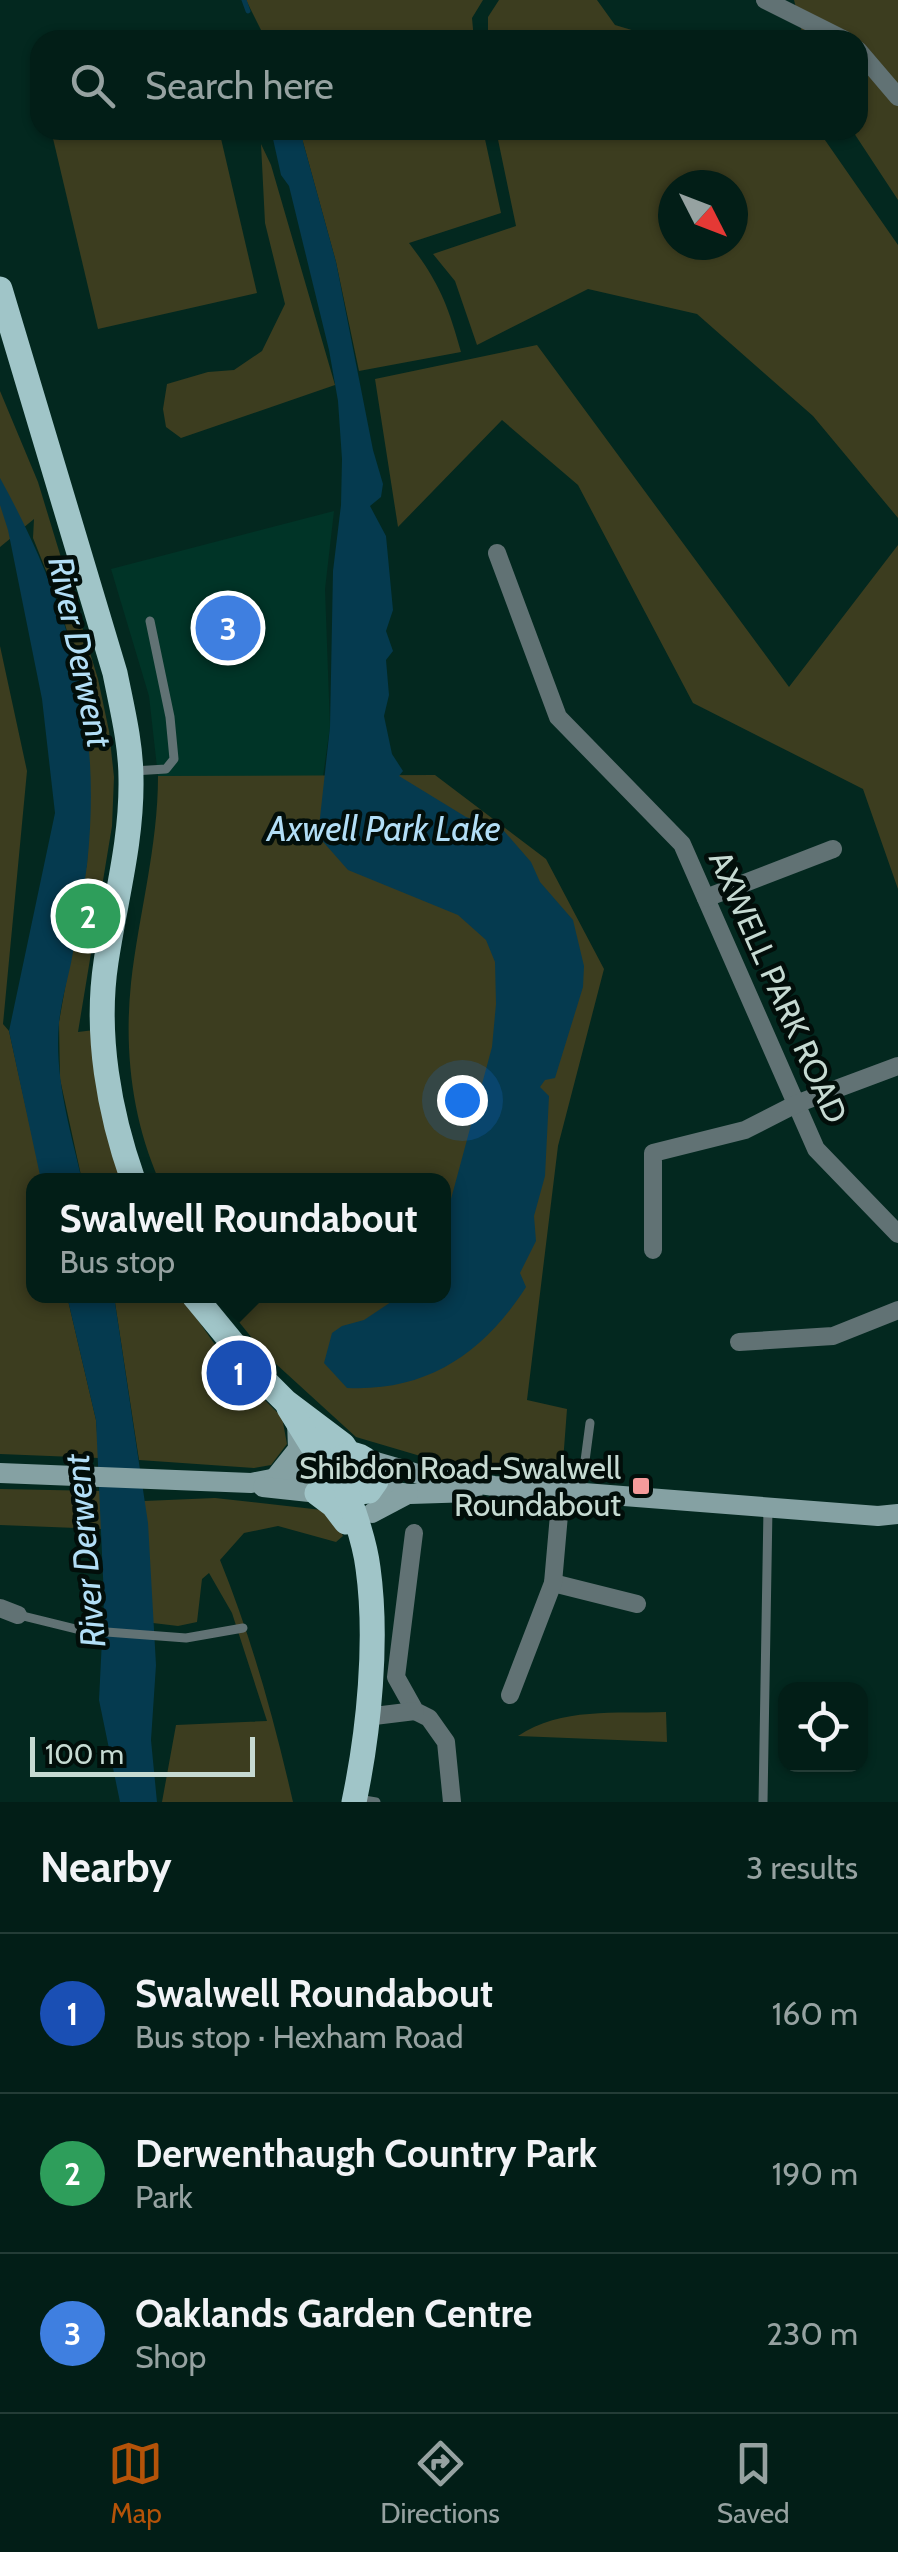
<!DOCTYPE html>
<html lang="en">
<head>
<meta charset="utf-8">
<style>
	body { margin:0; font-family:Cabin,sans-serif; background:#102b24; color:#f1f3f6 }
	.controls { position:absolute; right:30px; bottom:30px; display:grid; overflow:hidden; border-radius:20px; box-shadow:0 2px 8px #0004 }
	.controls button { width:90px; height:90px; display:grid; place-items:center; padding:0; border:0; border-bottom:2px solid #233c36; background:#021e17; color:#f1f3f6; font:50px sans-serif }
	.compass { position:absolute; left:658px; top:170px; width:90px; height:90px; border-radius:50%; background:#021e17; box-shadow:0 2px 8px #0004; rotate:132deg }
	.scale { position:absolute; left:30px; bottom:25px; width:225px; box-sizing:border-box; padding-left:10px; border:5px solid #c6dad2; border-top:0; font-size:28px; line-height:35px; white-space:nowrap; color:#c6dad2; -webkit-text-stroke:8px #020e0a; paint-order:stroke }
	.you { position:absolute; left:462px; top:1100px; width:35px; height:35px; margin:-25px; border:8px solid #fff; border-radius:50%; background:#1a73e8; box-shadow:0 0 0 15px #1a73e833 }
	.badge { display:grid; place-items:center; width:65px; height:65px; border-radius:50%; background:#b45309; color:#fff; font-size:32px; font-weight:700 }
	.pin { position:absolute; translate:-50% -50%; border:5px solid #fff; box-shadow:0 2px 10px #0006 }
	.popup { position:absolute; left:26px; top:1173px; width:425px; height:130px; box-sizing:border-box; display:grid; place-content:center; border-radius:20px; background:#021e17; filter:drop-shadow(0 2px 8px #0005); font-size:32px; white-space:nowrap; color:#96a2a1 }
	.popup b { font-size:38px; color:#f1f3f6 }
	.popup::after { content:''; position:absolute; left:50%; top:100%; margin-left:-20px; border:20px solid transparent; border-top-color:#021e17 }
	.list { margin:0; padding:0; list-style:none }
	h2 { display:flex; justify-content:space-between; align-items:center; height:130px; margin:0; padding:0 40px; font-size:42px }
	h2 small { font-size:32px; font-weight:400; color:#96a2a1 }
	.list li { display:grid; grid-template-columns:65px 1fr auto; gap:30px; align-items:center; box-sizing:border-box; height:160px; padding:0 40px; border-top:2px solid #233c36 }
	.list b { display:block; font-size:38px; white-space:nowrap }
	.list p { margin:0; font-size:32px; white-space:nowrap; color:#96a2a1 }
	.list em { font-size:32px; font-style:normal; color:#96a2a1 }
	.icon { flex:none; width:55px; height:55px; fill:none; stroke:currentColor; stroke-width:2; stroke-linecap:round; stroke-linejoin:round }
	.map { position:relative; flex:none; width:898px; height:1802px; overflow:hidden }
	.search { position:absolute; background:#021e17; box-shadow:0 2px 8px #0004; left:30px; right:30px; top:30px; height:110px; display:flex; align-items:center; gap:25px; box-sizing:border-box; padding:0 35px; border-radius:30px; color:#96a2a1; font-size:38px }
	.sheet { height:610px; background:#021e17 }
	nav { display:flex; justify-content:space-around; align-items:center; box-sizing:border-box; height:140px; border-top:2px solid #233c36; background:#021e17; font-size:28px; color:#96a2a1 }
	nav a { display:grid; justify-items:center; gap:5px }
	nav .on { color:#b45309 }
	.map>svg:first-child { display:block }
	.built { fill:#003427 }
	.green { fill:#3c3d1f; fill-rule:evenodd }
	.water { fill:#053a4f }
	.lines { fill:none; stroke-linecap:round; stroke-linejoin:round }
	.stream { stroke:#053a4f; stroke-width:5 }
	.service { stroke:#617274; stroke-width:9 }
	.minor { stroke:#617274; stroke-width:18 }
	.secondary { stroke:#85a1a3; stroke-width:20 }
	.primary { stroke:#a0c5c8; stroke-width:25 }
	.poi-dot { fill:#f59b9b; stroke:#020e0a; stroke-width:4 }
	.labels { text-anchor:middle; stroke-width:9; stroke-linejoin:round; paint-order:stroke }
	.street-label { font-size:32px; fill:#c6dad2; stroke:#020e0a }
	.poi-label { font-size:32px; fill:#c6dad2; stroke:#020e0a; text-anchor:end }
	.water-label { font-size:35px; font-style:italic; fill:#b2def6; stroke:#020e0a }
</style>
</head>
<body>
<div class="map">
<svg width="898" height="1802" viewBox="0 0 898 1802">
	<rect width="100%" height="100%" fill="#03281f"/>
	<path class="built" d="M334,511L325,589L330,727L323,776H158L149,696L111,569Z"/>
	<g class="green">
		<path d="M246,0H483L472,18L474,40H266Z"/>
		<path d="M499,0H597L615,25L665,40H488V17Z"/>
		<path d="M794,0H898V200L852,130H858V40H804Z"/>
		<path d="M51,130H219L257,293L98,329Z"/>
		<path d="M303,130H483L501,213L409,243C439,282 448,305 461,352L359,371L336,262L303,142Z"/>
		<path d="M496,130H818L898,245V518L813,416L697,314L588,289L477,345L455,281L433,254L516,226ZM673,185H733V245H673Z"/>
		<path d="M261,144L271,165L335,385L181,438L166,427L163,409L167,384L208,372L234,370L262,351L285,304L265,223Z"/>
		<path d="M537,345L789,687L898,545V889L863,789L693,703L578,485L502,420L398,527L375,379Z"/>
		<path d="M0,391L38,482L98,679L109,731L114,777L112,826L78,1032L94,1030L120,1180H82L60,1079L59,1022L87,863L90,783L82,684L59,603L33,538L34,519L0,547Z"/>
		<path d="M0,646L27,771L3,1024L9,1031L42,1180H34V1296H67L96,1420L99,1458L0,1454Z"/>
		<path d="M435,775L546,859L604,969L558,1146L527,1400L567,1409L562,1475L461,1468L356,1437L264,1353L218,1296H444V1180H159C132,1119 124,1050 131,983C139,913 158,847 158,776Z"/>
		<path d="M114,1296H181L230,1366L282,1417L287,1444L271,1465L254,1468L139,1460Z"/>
		<path d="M0,1489L101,1491L102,1529L0,1525Z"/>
		<path d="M215,1498L322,1510L336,1521L343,1536L336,1542L278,1526L244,1533L220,1560C252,1639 274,1719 293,1802H162L176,1725L267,1721L232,1613L209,1573L202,1579L197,1622L178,1626L153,1623L144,1501Z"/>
		<path d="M666,1712L667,1742L518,1736C561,1707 616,1714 666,1712Z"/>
	</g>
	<g class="water">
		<path d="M271,130H303V142L336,262L373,450L383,484L381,497L370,506L386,536L393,610L386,631L393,651L386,660L389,695L384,716L392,754L403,771L399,776L466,817L504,831L531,862L540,882L573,920L584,966L583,987L555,1078L545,1080L540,1087L549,1096L545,1176L534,1216L536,1241L520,1273L526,1287C484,1353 427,1392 347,1388L324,1363L332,1333L342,1326L364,1320L400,1296H444V1225L492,1047L496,1004L495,962L486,940L458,915L348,870L318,836L330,727L333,571L341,505L342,459L338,401L329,350L289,186L281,175Z"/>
		<path d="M0,478C69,603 103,720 87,865C83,897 77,931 71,963C67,982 61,1003 59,1023C54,1076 70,1129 82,1180H41L9,1031L55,813L42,699L8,530L0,505Z"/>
		<path d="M67,1296H114L148,1523L156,1665L151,1740L157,1802H120L99,1700L104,1599L96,1420Z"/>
	</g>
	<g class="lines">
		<path class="stream" d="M244,0L248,11"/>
		<g class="service">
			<path d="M133,771L166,769L174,759L170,717L150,621"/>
			<path d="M581,1491L590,1423"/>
			<path d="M19,1615L80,1630L186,1638L243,1628"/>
			<path d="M358,1799L376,1802"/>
			<path d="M763,1802L768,1508"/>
		</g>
		<g class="minor">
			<path d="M765,0L845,40"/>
			<path d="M858,50L898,97"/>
			<path d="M497,553L558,717L682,844L816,1149L898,1234"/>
			<path d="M706,898L833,849"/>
			<path d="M653,1250V1153L745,1130L796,1104L898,1066"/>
			<path d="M739,1342L833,1336L898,1310"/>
			<path d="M414,1533L396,1677L415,1711L429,1718L446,1742L452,1802"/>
			<path d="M553,1583L637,1604"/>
			<path d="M0,1608L18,1615"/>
			<path d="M510,1695L553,1583L561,1492"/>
			<path d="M366,1717L415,1711"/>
		</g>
		<g class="secondary">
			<path d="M366,1459L425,1476L494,1486L878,1516L898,1514"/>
			<path d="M0,1473L251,1483L328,1468"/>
			<path d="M274,1479L298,1449L297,1421"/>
			<path d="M263,1487L328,1494"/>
			<path d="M372,1489L410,1494L473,1492"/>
			<path d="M372,1513L408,1494"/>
		</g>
		<g class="primary">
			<path d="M0,289L115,673C122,708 131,744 131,779C132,842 115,901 106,962C95,1034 109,1112 133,1180"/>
			<path d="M194,1296L259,1375L286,1402L343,1445L349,1454"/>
			<path d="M289,1408L318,1455L330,1464"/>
			<path d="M349,1454C366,1455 372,1465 376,1481L369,1491L347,1493L334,1482L328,1468L330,1464Z"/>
			<path d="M317,1493L333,1505L346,1522"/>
			<path d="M347,1493C356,1517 365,1543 368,1568C378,1640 369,1731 354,1802"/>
		</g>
	</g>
	<rect class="poi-dot" x="631" y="1476" width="20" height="20" rx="5"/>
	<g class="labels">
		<g class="street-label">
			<text transform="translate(778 987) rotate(66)" y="11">AXWELL PARK ROAD</text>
		</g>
		<g class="poi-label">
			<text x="621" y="1479">Shibdon Road-Swalwell<tspan x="621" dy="37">Roundabout</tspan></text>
		</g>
		<g class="water-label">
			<text transform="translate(80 652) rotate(78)" y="12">River Derwent</text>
			<text x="384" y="841">Axwell Park Lake</text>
			<text transform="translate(85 1551) rotate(-95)" y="12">River Derwent</text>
		</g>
	</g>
</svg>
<div class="controls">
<button><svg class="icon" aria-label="locate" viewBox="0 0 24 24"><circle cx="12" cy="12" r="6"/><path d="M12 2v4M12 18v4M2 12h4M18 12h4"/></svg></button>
</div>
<svg class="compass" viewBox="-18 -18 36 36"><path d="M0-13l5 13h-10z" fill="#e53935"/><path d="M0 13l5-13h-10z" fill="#96a2a1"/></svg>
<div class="scale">100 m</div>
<div class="you"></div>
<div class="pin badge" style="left:239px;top:1373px;background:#1a4fb4">1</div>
<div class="popup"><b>Swalwell Roundabout</b>Bus stop</div>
<div class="pin badge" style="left:88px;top:916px;background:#2e9e5b">2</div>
<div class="pin badge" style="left:228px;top:628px;background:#3f7fe0">3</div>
<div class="search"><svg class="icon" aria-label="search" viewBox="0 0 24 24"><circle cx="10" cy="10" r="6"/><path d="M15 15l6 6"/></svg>Search here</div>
</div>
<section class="sheet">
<h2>Nearby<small>3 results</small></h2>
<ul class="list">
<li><span class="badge" style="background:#1a4fb4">1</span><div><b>Swalwell Roundabout</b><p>Bus stop · Hexham Road</p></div><em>160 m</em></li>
<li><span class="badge" style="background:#2e9e5b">2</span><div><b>Derwenthaugh Country Park</b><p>Park</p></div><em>190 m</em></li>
<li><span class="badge" style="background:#3f7fe0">3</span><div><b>Oaklands Garden Centre</b><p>Shop</p></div><em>230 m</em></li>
</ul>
</section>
<nav>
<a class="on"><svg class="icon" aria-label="map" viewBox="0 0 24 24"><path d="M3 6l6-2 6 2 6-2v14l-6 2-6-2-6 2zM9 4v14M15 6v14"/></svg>Map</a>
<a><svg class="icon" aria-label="directions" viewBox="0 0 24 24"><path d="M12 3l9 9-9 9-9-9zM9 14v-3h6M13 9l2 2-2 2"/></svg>Directions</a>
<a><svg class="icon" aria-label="saved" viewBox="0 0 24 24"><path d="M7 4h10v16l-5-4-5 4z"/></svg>Saved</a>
</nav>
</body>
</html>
